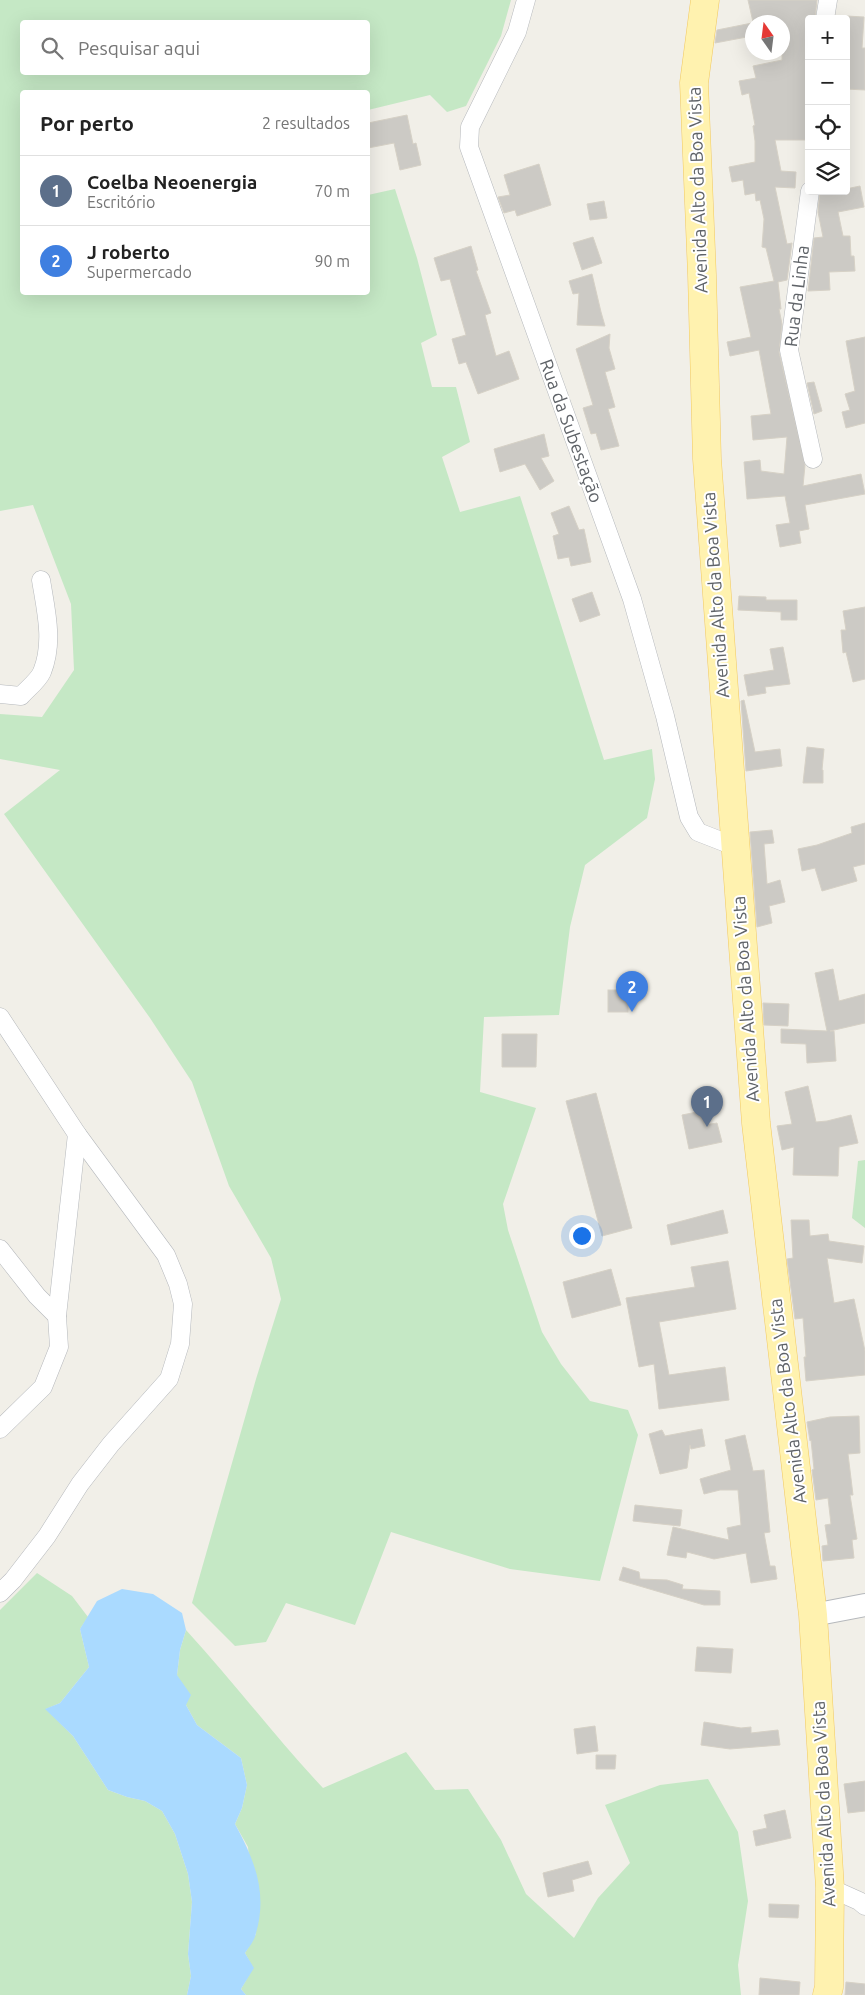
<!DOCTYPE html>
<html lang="pt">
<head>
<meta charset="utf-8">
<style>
	body { margin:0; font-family:Ubuntu,sans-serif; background:#f6f6f6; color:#222 }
	.controls { position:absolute; right:15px; top:15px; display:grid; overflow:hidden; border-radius:5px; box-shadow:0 5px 20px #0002 }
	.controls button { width:45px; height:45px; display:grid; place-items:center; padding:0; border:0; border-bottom:1px solid #e0e0e0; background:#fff; color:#222; font:25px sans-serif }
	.compass { position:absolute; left:745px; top:15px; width:45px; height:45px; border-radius:50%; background:#fff; box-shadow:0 5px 20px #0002; rotate:346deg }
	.you { position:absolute; left:581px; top:1235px; width:18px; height:18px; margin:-12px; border:4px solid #fff; border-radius:50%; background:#1a73e8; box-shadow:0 0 0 8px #1a73e833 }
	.badge { display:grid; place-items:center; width:32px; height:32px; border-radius:50%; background:#ea580c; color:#fff; font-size:16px; font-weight:700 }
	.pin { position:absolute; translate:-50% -41px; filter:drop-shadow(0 1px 2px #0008) }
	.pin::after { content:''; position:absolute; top:26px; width:18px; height:15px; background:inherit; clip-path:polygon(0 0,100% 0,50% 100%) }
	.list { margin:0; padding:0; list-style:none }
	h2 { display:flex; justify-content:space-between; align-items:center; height:65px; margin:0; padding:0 20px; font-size:21px }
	h2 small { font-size:16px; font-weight:400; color:#767676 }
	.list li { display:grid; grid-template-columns:32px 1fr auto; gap:15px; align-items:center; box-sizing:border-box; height:70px; padding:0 20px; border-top:1px solid #e0e0e0 }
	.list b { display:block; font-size:19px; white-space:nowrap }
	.list p { margin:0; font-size:16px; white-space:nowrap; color:#767676 }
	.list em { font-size:16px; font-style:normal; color:#767676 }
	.icon { flex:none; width:28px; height:28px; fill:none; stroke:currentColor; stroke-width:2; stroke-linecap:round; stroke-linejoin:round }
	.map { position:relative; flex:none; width:865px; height:1995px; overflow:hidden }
	.search { position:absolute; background:#fff; box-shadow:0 5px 20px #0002; left:20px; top:20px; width:350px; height:55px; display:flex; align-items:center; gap:12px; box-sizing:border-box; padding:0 18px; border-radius:5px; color:#767676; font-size:19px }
	.panel { position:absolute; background:#fff; box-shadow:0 5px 20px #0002; left:20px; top:90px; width:350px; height:205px; border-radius:5px }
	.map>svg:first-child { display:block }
	.green { fill:#c5e8c5; fill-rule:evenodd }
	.water { fill:#aadaff }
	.building { fill:#cccac5; stroke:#d6d1c6 }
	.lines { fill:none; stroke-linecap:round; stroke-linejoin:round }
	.minor-casing { stroke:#b5b8bc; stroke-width:19 }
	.tertiary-casing { stroke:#b5b8bc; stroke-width:24 }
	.primary-casing { stroke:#f2c960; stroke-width:29 }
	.minor { stroke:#fff; stroke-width:18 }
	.tertiary { stroke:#fff; stroke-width:22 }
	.primary { stroke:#fff2af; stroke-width:28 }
	.labels { text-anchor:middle; stroke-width:4; stroke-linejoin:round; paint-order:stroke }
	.street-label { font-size:18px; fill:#5f6368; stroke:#fff }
</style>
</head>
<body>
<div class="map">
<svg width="865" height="1995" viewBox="0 0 865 1995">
	<rect width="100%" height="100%" fill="#f1efe8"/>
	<g class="green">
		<path d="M0,0H511L501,36L466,106L447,112L430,95L368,110V92H22V292H368V195L395,189L417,258L437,335L421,343L432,387H456L470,442L442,457L460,512L520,496L604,760L652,749L655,779L647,818L585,865L570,927L559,1015L484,1017L480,1092L536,1108L503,1204L508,1230L542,1332L561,1364L590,1401L628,1410L638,1435L600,1581L510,1569L391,1532L355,1625L286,1603L266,1642L235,1646L192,1603L256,1379L281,1299L271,1258L229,1186L192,1082L150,1018L4,814L60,770L0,759V714L42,717L74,670L71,604L33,505L0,511ZM368,22V72H22V22Z"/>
		<path d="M865,1160V1228L852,1218L858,1161Z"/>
		<path d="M37,1573L72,1596L88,1617L80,1629L89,1667L60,1703L46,1709L73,1736L108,1790L127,1797L145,1801L162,1811L175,1834L188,1874L192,1902L188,1954L191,1976L187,1995H0V1610Z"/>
		<path d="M186,1630C233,1681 275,1737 323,1788L406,1752L435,1790L468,1789L501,1840L526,1894L574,1938L598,1898L630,1863L605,1805L660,1785L708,1779L738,1832L748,1901L738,1965L741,1995H246L241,1989L253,1968L245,1953L256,1934L248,1847L235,1824L242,1808L247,1785L241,1758L197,1725L186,1705L177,1675L180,1650Z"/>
	</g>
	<path class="water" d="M122,1589L153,1594L182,1613L186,1630L180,1650L177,1675L191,1695L186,1705L197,1725L241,1758L247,1785L242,1808L235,1824C254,1859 268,1892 256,1933C255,1940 249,1947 245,1953L254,1968L241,1989L246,1995H187L191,1976L188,1954L192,1902L188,1874L175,1834L162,1811L145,1801L127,1797L108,1790L73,1736L45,1709L60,1703L89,1667L80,1629L97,1601Z"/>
	<g class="building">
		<path d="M748,0H817L815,19H809V140H775L781,171L796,172L795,188L775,187L787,244L792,243L787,280L778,282L781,309H779L782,324L779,352L805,465L803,486L861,474L865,494L805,505L809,529L799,531L801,543L780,547L776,525L790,523L785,496L747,499L744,462L760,460L761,471L784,474L787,437L753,440L751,416L771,414L759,350L730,356L727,342L751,337L740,287L774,281L766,248L762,247L764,219L760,200L756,201L755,193L745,195L743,180L732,182L729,167L755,162V141L753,126L755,125L749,93L742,95L739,81L756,78L753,66L782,60V22H753Z"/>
		<path d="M846,16L864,17L862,48H865V90L846,89Z"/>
		<path d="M752,23V36L715,43L717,30Z"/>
		<path d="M407,115L413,144L416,143L421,165L400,170L394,143L368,148V123Z"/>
		<path d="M539,164L551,205L517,216L515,210L504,213L498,197L510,195L504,175Z"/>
		<path d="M860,186L864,207L838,212L843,236H850L851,256H854L855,271L829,272L830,290L808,291L814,238L823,237L818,212L820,191H846V189Z"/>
		<path d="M604,201L607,218L590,220L587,204Z"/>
		<path d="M593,237L602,263L582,270L573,243Z"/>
		<path d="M471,246L478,270L476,271L491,313L485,315L496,356L509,351L519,379L478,394L466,362L459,364L452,339L466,335L450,279L441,281L434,258Z"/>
		<path d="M592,274L601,312L605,326L577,325L579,293L573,294L569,281Z"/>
		<path d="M610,334L609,348L615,369L605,372L615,407L608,409L619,446L601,450L596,433L591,434L583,408L593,405L576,349Z"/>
		<path d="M865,337V423L846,428L842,412L850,410L845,394L855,391L846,341Z"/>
		<path d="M814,382L822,411L814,414L807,383Z"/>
		<path d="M544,434L549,456L541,458L554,481L540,490L525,464L500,472L494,449Z"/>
		<path d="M569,506L579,530L584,529L591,562L571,566L569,557L558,559L553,536L559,534L551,513Z"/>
		<path d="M592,592L600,615L580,622L572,599Z"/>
		<path d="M739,596L766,597V600H797V620H781V612L738,610Z"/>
		<path d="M865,607V679L853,682L846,652L843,653L841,630H846L843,611Z"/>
		<path d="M783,647L790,684L765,687L766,693L748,696L744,675L774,670L770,649Z"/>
		<path d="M744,700L755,752L780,749L782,766L746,771L741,701Z"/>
		<path d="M807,747L824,749L822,770H823V783H803Z"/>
		<path d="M865,823V864L853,867L857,881L822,891L815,868L802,871L798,849L817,845L852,833L851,827Z"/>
		<path d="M772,830L774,843L764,844L767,884L780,880L785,902L769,906L772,923L757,927L750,832Z"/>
		<path d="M833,969L839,1001L865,994V1023L830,1031H834L836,1061L807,1063L806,1044L781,1043V1029L827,1031L815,973Z"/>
		<rect x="608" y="990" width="20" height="22"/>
		<path d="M763,1003L789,1004L788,1026L764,1025Z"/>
		<path d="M502,1034H537L536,1067H502Z"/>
		<path d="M808,1086L816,1122L827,1121L851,1115L858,1143L839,1147L838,1176L793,1175L794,1147L782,1150L777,1126L792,1124L785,1092Z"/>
		<path d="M596,1093L632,1228L602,1236L566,1101Z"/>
		<path d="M702,1111L705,1125L717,1123L722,1142L689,1149L682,1115Z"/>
		<path d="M723,1210L728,1233L671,1245L667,1225Z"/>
		<path d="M791,1220H809L810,1236L828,1234L829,1241L864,1246L862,1263L827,1258L834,1303L854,1299L865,1351V1375L806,1381L804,1357H806L803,1318L795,1319L787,1259L793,1258Z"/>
		<path d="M728,1261L736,1309L659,1322L669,1375L725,1367L729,1400L659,1409L654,1364L639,1367L626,1298L695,1287L691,1267Z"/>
		<path d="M611,1269L621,1305L572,1318L563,1282Z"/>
		<path d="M859,1416L860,1453L848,1454L853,1495H850L857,1539L852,1540L854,1558L823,1561L822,1546L828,1545L825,1525L831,1524L828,1498L816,1500L812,1470L814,1469L811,1440L810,1441L807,1422L830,1417Z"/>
		<path d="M702,1429L705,1446L691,1449L690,1445L687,1468L660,1474L649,1434L662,1430L665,1436Z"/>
		<path d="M745,1435L753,1471L764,1470L770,1532L764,1533L770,1566H775L777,1579L751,1583L746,1553L714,1559L687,1552L686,1558L667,1555L673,1527L729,1540L727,1528L741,1525L738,1490H720L704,1494L700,1479L731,1470L725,1440Z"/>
		<path d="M635,1505L682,1510L680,1526L633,1521Z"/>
		<path d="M623,1567L639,1572L640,1579L667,1580L683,1585L682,1589L720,1591V1605H704L619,1580Z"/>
		<path d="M697,1647L733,1649L731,1673L695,1671Z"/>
		<path d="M704,1722L741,1728L751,1727V1733L778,1730L780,1745L730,1749L701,1745Z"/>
		<path d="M595,1726L598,1751L577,1754L574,1729Z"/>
		<path d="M596,1755H616L615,1769H596Z"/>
		<path d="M865,1781V1811L848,1813L844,1784Z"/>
		<path d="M785,1810L791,1838L756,1846L753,1831L767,1828L764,1815Z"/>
		<path d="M588,1861L592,1874L572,1880L574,1891L548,1897L543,1873Z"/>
		<path d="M769,1904L799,1905L798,1918L769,1917Z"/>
		<path d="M760,1978L800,1982L799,1995H759Z"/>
		<path d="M846,1982L865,1984V1995H845Z"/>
	</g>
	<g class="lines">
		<g class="minor-casing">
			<g id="minor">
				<path d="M526,0L517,32L470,127L469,147L632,599L665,716L689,817L698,832L734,846"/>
				<path d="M825,19L828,0"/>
				<path d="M810,191L789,350L813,459"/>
				<path d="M0,694L21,696C27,689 38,681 42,672C54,642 46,611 41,580"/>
				<path d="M0,1017L77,1134L166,1255L178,1284L183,1304L180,1344L169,1379L111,1444L80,1484L47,1536L13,1580L0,1593"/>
				<path d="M0,1249L37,1296L57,1316"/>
				<path d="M0,1429L43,1387L59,1347L57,1316L77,1134"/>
				<path d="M830,1888L859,1901L865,1906"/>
			</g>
		</g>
		<g class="tertiary-casing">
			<path id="tertiary" d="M813,1615L865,1605"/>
		</g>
		<g class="primary-casing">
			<path id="primary" d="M705,0L694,83L702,275L707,459L756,1123L813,1615L830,1888L829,1987L827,1995"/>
		</g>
		<use href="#minor" class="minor"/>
		<use href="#tertiary" class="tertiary"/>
		<use href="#primary" class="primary"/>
	</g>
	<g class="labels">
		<g class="street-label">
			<text transform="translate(698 190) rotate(-92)" y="6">Avenida Alto da Boa Vista</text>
			<text transform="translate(797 296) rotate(-83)" y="6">Rua da Linha</text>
			<text transform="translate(571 431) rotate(70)" y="6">Rua da Subestação</text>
			<text transform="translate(716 595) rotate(-94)" y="6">Avenida Alto da Boa Vista</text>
			<text transform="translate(746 999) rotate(-94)" y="6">Avenida Alto da Boa Vista</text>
			<text transform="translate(788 1401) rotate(-97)" y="6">Avenida Alto da Boa Vista</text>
			<text transform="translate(824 1804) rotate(-93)" y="6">Avenida Alto da Boa Vista</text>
		</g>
	</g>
</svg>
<div class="controls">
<button>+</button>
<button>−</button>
<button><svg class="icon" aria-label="locate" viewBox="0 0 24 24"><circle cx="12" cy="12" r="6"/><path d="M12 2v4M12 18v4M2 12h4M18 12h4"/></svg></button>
<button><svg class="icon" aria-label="layers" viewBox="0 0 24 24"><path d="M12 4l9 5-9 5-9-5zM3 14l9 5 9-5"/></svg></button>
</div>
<svg class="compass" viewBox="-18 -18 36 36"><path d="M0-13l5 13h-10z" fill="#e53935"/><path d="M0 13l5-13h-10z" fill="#767676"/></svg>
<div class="you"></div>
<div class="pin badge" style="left:707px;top:1127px;background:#5c6f8a">1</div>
<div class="pin badge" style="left:632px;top:1012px;background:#3f7fe0">2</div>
<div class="search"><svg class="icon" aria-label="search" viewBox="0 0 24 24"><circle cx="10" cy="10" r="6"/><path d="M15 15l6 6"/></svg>Pesquisar aqui</div>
<section class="panel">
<h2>Por perto<small>2 resultados</small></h2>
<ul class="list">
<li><span class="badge" style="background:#5c6f8a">1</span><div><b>Coelba Neoenergia</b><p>Escritório</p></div><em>70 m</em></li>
<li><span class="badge" style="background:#3f7fe0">2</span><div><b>J roberto</b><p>Supermercado</p></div><em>90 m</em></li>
</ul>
</section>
</div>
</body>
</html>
